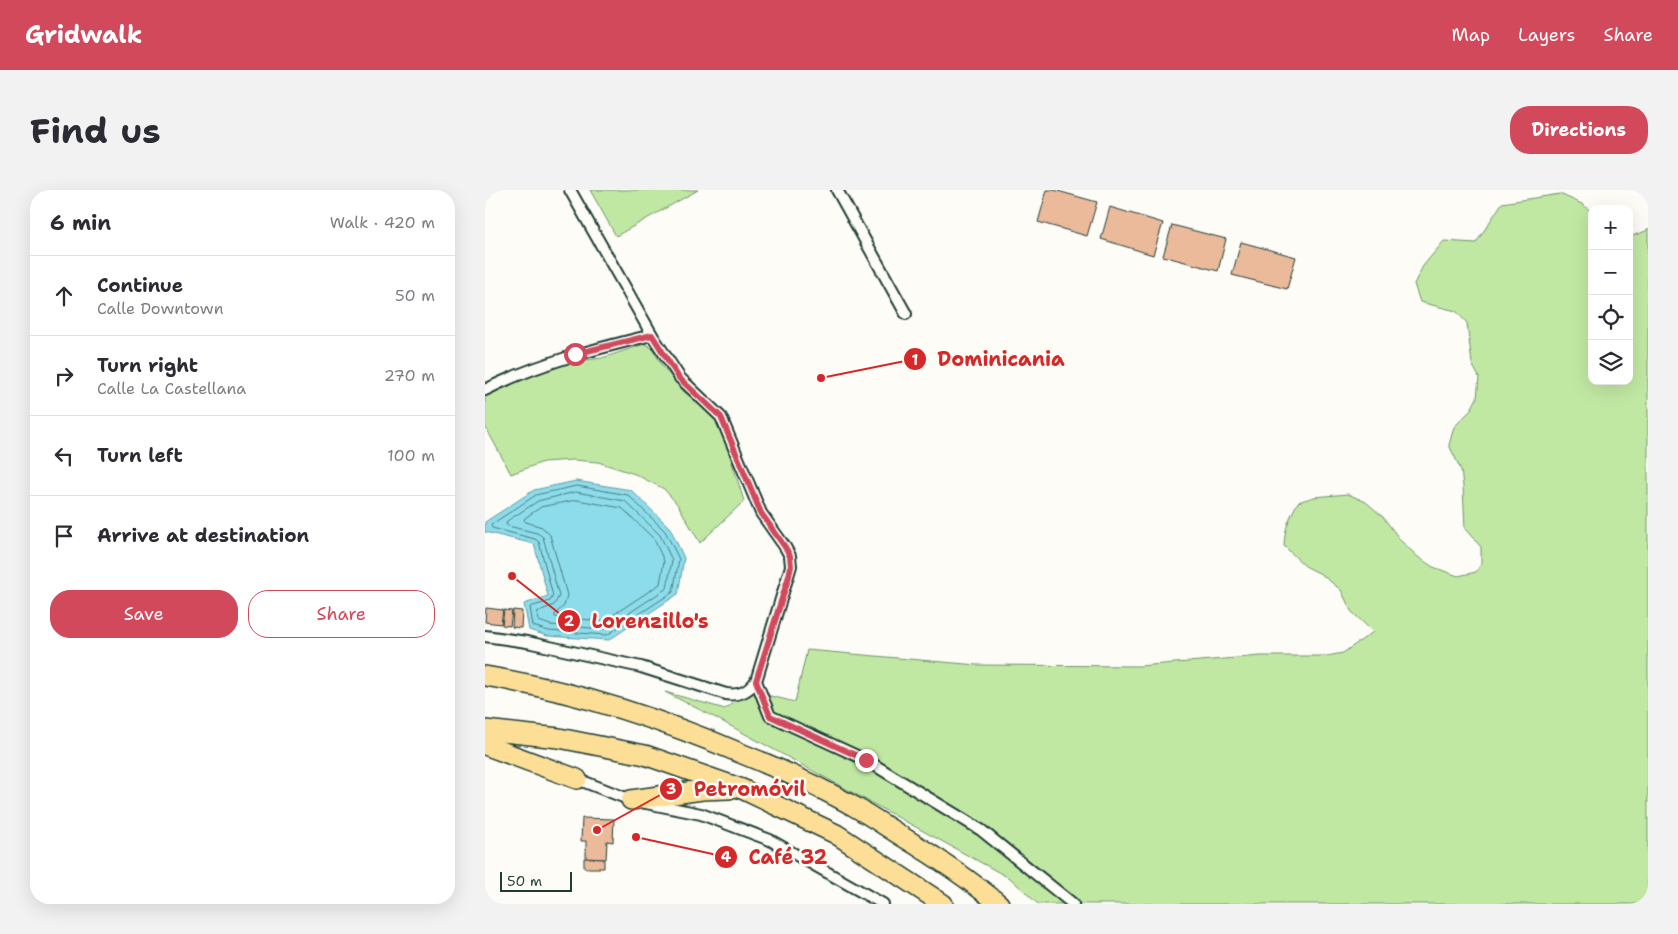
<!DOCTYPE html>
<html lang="en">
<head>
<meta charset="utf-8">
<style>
	body { margin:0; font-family:"Shantell Sans",sans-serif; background:#f2f2f3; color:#2b2b33 }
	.controls { position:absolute; right:15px; top:15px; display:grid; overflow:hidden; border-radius:10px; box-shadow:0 5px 20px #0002 }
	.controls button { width:45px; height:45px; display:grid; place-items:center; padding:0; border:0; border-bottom:1px solid #e1e1e2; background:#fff; color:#2b2b33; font:25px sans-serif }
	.scale { position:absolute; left:15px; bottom:12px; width:72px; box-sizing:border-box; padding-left:5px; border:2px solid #1f3d34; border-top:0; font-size:14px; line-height:18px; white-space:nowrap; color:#1f3d34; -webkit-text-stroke:4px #fdfcf7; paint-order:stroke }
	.stop { position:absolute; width:15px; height:15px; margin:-11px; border:4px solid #d1495b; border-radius:50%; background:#fff }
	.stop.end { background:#d1495b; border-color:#fff; box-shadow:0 1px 5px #0008 }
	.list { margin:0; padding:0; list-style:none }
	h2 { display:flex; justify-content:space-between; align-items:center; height:65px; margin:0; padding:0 20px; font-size:21px }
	h2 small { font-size:16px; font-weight:400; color:#7c7c81 }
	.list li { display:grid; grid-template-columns:32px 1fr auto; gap:15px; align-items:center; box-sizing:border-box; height:80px; padding:0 20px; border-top:1px solid #e1e1e2 }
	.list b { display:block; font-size:19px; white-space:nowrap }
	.list p { margin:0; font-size:16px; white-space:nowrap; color:#7c7c81 }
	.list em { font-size:16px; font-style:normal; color:#7c7c81 }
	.actions { display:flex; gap:10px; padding:15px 20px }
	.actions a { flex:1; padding:11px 0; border:1px solid #d1495b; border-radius:20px; text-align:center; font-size:18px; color:#d1495b }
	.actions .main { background:#d1495b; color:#fff }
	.icon { flex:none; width:28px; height:28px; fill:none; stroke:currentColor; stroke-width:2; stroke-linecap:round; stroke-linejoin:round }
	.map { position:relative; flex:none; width:1163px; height:714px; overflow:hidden; border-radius:20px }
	header { display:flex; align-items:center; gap:30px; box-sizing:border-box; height:70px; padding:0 25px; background:#d1495b; color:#fff }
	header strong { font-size:24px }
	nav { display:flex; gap:28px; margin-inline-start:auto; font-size:18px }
	.intro { display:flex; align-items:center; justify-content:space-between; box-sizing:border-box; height:120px; padding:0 30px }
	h1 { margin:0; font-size:35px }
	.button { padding:12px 22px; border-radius:20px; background:#d1495b; color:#fff; font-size:18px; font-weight:700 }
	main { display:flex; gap:30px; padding:0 30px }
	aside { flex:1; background:#fff; border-radius:20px; box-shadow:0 5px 20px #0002 }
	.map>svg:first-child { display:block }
	.green { fill:#c1e8a3; stroke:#70926c }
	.water { fill:#8ddceb; stroke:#619ca2 }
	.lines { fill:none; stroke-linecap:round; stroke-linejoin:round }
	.shore { stroke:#4b7d7d; stroke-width:1 }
	.building { fill:#eaba9b; stroke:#1f3d34 }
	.street-casing { stroke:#1f3d34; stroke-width:14 }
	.highway-casing { stroke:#1f3d34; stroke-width:22 }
	.street { stroke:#fdfcf7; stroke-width:10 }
	.highway { stroke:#fcde96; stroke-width:19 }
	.route { stroke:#d1495b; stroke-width:6 }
	.leader { fill:none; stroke:#d62828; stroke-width:2 }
	.callout-dot { fill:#d62828; stroke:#fdfcf7; stroke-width:2 }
	.mark-label { font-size:15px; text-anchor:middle; font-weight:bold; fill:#fff }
	.callout-label { font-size:20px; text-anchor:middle; font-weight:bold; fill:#d62828; stroke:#fdfcf7; stroke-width:5; stroke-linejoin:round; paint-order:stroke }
</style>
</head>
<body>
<header>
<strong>Gridwalk</strong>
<nav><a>Map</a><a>Layers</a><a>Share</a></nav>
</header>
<div class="intro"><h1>Find us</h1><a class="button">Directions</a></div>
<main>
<aside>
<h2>6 min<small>Walk · 420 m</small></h2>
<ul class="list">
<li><svg class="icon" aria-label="ahead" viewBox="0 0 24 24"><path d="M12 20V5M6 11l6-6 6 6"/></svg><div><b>Continue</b><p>Calle Downtown</p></div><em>50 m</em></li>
<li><svg class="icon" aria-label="right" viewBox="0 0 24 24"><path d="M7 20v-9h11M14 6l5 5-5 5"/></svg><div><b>Turn right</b><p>Calle La Castellana</p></div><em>270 m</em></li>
<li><svg class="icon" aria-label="left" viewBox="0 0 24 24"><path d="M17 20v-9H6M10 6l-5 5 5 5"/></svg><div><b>Turn left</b></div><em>100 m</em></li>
<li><svg class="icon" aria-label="arrive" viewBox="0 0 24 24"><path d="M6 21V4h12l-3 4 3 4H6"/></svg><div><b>Arrive at destination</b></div></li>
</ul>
<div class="actions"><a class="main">Save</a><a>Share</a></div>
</aside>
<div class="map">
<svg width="1163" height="714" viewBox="0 0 1163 714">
	<rect width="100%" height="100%" fill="#fdfcf7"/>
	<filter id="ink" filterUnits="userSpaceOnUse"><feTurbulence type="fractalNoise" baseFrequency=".02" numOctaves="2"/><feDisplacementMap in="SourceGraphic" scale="10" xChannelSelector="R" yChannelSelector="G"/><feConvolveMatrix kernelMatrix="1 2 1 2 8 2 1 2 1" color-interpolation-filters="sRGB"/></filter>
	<g filter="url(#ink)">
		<g class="green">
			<path d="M105,0H213L131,46Z"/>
			<path d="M1075,4L1097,14L1107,22V191H1144V47L1161,41L1163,38V714H553L526,689L231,528L180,502L240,519L265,501L310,512L322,460L492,475L654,476L776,466H842L858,463L888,442L866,421L856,400L836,384L820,376L799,356C800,336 804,329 813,312L829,307L863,304L881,312L898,327L916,351L933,367L948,377L973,386L991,382L996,374V357L980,339L978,296L976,280L964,255L969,237L985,221L992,208L994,187L987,174L982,133L971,121L935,112L929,94L938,76L959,51L991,53L1017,13Z"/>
			<path d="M160,154L167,158L178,177L199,202L218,215L236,237L259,311L215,353L193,315L179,299L150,284L113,272L88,270L58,272L26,284L0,236V207L25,194L58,180L93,171L117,168Z"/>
		</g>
		<path class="water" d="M91,291L146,300L185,338L199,368L193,404L124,450L62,446L44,440L39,414L63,406L49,354L0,342V332L49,300Z"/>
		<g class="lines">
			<g class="shore">
				<path d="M92,296L143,305L180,341L194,369L188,402L122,445L64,441L48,436L45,417L65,411L68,406L54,352L50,349L7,338L6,336L7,334L51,305Z"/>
				<path d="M91,302L140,311L175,345L187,370L182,398L120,439L65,435L54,431L52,422L69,415L74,406L58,347L52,343L23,336L21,334L22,331L53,311Z"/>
				<path d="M92,310L137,318L169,349L179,371L175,394L119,431L70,427V424L79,416L82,405L65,345L57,337L41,332L39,330L40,328L56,317Z"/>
			</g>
		</g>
		<g class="building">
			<path d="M562,0H569L612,12L602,46L553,32Z"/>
			<path d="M625,17L678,33L668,65L616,49Z"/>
			<path d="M687,35L741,49L733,81L678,66Z"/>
			<path d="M756,52L811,67L802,99L747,85Z"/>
			<path d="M1,418L18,420L16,434L0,432Z"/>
			<path d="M19,420L27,421L25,436L17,435Z"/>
			<path d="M28,420L37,421L36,438L27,437Z"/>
			<path d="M97,628L129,629L128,652L122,651L121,669H101V651H96Z"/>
			<path d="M99,668L119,669V678H99Z"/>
		</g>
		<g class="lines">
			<g class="street-casing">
				<g id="street">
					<path d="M352,0L421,124"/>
					<path d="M0,200C53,173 110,159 167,145"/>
					<path d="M0,446L42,452L156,477L241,504C254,506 263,502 271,491L306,376L305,366L300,357L276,323L236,227L195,188L167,145L85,0"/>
					<path d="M271,491L285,526L381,570L496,640L588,714"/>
					<path d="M92,589L146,610L216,624L285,650L398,714"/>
				</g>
			</g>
			<g class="highway-casing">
				<g id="highway">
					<path d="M0,486C90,501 176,529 260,565C297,580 335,597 370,617C386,626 402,637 418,647C451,667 484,689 514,714"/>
					<path d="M0,540L74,548L160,565L257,599L351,644L458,714"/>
					<path d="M0,555L92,589"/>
					<path d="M146,610L217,600L244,599"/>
				</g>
			</g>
			<use href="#street" class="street"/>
			<use href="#highway" class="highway"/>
		</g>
	</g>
	<g class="lines" filter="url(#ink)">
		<path class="route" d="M90,164L167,145L194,188L236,227L276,323L300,357L305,366L306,376L304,386L271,491L285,526L381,570"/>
	</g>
	<path class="leader" d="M336 188L430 169M27 386L84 431M112 640L186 599M151 647L241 667"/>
	<g class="callout-dot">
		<circle cx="336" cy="188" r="5"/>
		<circle cx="27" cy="386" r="5"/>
		<circle cx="112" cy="640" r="5"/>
		<circle cx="151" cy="647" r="5"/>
		<circle cx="430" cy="169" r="12"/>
		<circle cx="84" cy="431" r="12"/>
		<circle cx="186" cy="599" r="12"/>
		<circle cx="241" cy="667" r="12"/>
	</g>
	<g class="mark-label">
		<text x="430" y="175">1</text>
		<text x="84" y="436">2</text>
		<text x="186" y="604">3</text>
		<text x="241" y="672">4</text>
	</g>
	<g class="callout-label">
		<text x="516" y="176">Dominicania</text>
		<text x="165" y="438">Lorenzillo's</text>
		<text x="265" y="606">Petromóvil</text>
		<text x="303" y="674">Café 32</text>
	</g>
</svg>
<div class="controls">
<button>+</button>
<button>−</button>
<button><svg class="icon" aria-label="locate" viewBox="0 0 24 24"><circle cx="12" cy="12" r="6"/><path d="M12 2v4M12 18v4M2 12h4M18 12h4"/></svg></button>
<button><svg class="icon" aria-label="layers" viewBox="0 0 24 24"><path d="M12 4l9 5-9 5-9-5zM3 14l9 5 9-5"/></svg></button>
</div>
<div class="scale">50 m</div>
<div class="stop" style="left:90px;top:164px"></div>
<div class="stop end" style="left:381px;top:570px"></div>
</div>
</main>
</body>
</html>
